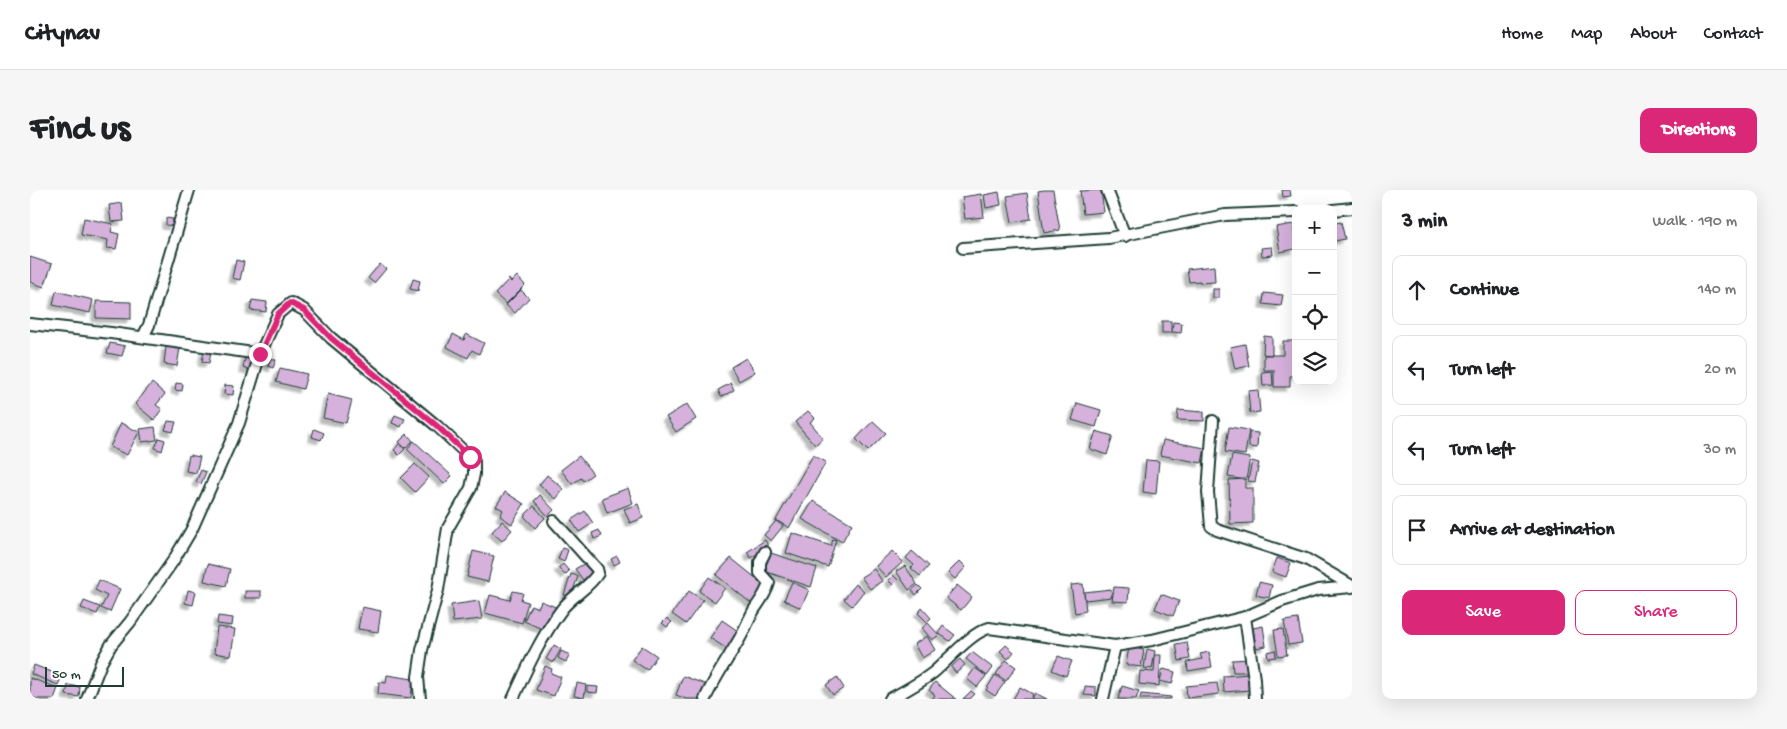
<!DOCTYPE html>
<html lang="en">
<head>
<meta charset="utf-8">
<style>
	body { margin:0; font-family:"Gochi Hand",sans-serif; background:#f6f6f6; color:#202124 }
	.controls { position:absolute; right:15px; top:15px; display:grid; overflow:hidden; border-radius:10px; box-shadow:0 5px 20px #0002 }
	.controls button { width:45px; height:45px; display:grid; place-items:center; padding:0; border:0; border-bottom:1px solid #e0e0e0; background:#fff; color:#202124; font:25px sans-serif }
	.scale { position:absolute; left:15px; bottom:12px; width:79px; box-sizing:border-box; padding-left:5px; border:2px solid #1f3d34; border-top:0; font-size:14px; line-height:18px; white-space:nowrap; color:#1f3d34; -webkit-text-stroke:4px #fff; paint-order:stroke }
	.stop { position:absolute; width:15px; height:15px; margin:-11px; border:4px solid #db2777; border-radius:50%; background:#fff }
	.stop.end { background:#db2777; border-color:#fff; box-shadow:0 1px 5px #0008 }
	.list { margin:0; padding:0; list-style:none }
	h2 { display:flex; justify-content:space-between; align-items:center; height:65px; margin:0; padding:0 20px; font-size:21px }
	h2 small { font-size:16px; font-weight:400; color:#757577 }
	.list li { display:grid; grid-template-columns:32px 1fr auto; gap:15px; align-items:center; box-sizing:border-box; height:70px; margin:0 10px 10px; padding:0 10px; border:1px solid #e0e0e0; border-radius:10px }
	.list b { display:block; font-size:19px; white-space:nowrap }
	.list em { font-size:16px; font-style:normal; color:#757577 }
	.actions { display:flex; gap:10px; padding:15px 20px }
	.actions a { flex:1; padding:11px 0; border:1px solid #db2777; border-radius:10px; text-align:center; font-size:18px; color:#db2777 }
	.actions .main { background:#db2777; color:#fff }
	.icon { flex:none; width:28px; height:28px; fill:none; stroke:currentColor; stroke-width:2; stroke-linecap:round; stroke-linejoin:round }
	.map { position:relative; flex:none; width:1322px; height:509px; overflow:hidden; border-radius:10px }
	header { display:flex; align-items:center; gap:30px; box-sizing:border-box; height:70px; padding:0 25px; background:#fff; border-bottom:1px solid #e0e0e0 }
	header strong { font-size:24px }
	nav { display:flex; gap:28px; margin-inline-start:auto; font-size:18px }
	.intro { display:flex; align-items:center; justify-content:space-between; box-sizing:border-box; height:120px; padding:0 30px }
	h1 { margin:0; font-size:35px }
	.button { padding:12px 22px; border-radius:10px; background:#db2777; color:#fff; font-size:18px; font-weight:700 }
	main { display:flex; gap:30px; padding:0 30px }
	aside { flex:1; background:#fff; border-radius:10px; box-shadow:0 5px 20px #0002 }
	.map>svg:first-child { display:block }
	.building { fill:#d5b1db; stroke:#1f3d34; filter:url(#shadow) }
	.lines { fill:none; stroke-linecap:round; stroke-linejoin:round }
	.minor-casing { stroke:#1f3d34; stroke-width:14 }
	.minor { stroke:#fff; stroke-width:10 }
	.route { stroke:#db2777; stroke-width:6 }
</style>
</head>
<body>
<header>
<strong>Citynav</strong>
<nav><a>Home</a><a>Map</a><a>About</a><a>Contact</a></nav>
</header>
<div class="intro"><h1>Find us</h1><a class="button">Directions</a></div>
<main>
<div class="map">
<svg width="1322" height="509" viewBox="0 0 1322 509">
	<defs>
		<filter id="shadow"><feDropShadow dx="-4" dy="4" stdDeviation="1" flood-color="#0004"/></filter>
	</defs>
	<rect width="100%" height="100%" fill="#fff"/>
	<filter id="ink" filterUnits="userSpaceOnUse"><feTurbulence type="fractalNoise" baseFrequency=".02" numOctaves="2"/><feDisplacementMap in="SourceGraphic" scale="10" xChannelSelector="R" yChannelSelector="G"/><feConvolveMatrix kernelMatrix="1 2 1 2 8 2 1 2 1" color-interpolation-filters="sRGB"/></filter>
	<g filter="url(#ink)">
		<g class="building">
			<path d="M1014,0H1023L1030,40L1014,43L1008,1Z"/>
			<path d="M1071,0L1074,22L1053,24L1050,1Z"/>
			<path d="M1252,0H1260L1261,6L1253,7Z"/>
			<path d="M969,2L971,15L956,18L954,5Z"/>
			<path d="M997,3L1001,29L982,32L977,6Z"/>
			<path d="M951,4L954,27L935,29L932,7Z"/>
			<path d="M92,13L94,31L81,32L79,15Z"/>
			<path d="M54,28L83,34L81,42L89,44L86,59L77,58L78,50L51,45Z"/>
			<path d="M136,28L143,29V36L136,35Z"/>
			<path d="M1311,32L1315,49L1305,51L1303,33Z"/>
			<path d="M1263,34L1266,59L1250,62L1246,37Z"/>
			<path d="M1242,57L1243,65L1232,66L1231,58Z"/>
			<path d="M0,67L22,74L14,97L0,92Z"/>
			<path d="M206,70L214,72L210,90L202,88Z"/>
			<path d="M350,74L356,79L344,93L338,88Z"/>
			<path d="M1184,76L1185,92L1170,93V91L1159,92L1157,79Z"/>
			<path d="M487,86L495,95L476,114L465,104L479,89L481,92Z"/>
			<path d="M383,89L390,91L388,101L380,99Z"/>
			<rect x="1183" y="99" width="6" height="9"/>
			<path d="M491,100L499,108L485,123L476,115Z"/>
			<path d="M26,101L63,110L60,123L23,115Z"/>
			<path d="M1234,103L1253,105L1251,116L1233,114Z"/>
			<path d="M222,110L237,112L236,122L220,120Z"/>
			<path d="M66,111L101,112V129L66,128Z"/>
			<rect x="1132" y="131" width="9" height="12"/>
			<path d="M1143,132L1152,133L1151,143L1142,142Z"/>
			<path d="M423,144L434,150L436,144L454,153L449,164L442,160L438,168L417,157Z"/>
			<path d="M1234,146L1242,147V165L1233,164Z"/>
			<path d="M1253,151H1266V186H1260V197H1244V180H1234V165H1253Z"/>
			<path d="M80,153L95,156L92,166L77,163Z"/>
			<path d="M1215,154L1219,176L1205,179L1200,157Z"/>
			<path d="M136,156L150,158L147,176L134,174Z"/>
			<path d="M174,161L181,162L179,173L172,172Z"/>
			<path d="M216,164L228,167L224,181L213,178Z"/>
			<path d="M241,168L246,170L243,178L238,176Z"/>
			<path d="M716,168L725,182L709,191L701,177Z"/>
			<path d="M250,178L277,184L273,199L246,192Z"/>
			<path d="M1242,181L1243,195L1233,196L1232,182Z"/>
			<path d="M122,193L135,204L126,215L132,219L124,230L105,214Z"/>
			<path d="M146,193L153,194L152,201L145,200Z"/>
			<path d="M701,193L704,200L691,207L688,200Z"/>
			<path d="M195,195L204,196L203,205L194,204Z"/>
			<path d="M1228,200L1230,222L1220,223L1218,201Z"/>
			<path d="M298,204L322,210L316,233L293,228Z"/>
			<path d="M1047,213L1071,220L1066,237L1042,230Z"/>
			<path d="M657,214L666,229L646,242L636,227Z"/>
			<path d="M1148,220L1174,222V231L1147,230Z"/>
			<path d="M778,221L785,228L780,232L793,248L785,255L765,232Z"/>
			<path d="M365,225L375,229L371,237L362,233Z"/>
			<path d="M138,231L146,232L143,242L135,240Z"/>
			<path d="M843,231L856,243L838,261L826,249Z"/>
			<path d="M91,233L109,242L97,265L80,257Z"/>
			<path d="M125,237L127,250L112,252L110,239Z"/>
			<path d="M1199,237L1219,240L1215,265L1195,262Z"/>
			<path d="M284,239L294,243L291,250L282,247Z"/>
			<path d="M1066,241L1083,246L1077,265L1060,259Z"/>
			<path d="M1219,242L1228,243L1227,258L1219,257Z"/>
			<path d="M377,244L383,251L375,258L369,252Z"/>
			<path d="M129,248L135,250L132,261L125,258Z"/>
			<path d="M1133,250L1175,258L1172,273L1130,265Z"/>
			<path d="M384,251L422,286L414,294L377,259Z"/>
			<path d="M369,254L375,259L369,265L364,260Z"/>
			<path d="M159,265L170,267L166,283L156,281Z"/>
			<path d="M783,265L796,272L759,338L746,330Z"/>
			<path d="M1202,265L1220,268L1216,290L1198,287Z"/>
			<path d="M549,266L563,284L553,291L551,288L542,294L531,280Z"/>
			<path d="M1116,270L1129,271L1126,304L1113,302Z"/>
			<path d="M1222,271L1229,273L1225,292L1218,291Z"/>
			<path d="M385,274L399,287L385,302L371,288Z"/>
			<path d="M171,280L176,282L171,294L166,292Z"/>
			<path d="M517,285L534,299L526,309L509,295Z"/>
			<path d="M1215,289V298H1223V333L1200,334L1199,290Z"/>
			<path d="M598,298L603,313L577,323L572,308Z"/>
			<path d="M475,302L494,314L482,334L470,326L473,320L466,316Z"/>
			<path d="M510,305L524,320L518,326L504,311Z"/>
			<path d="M783,311L822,334L812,352L772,329Z"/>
			<path d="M608,314L613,328L600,333L594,319Z"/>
			<path d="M504,316L515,328L505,338L494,326Z"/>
			<path d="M555,321L563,333L549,342L541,330Z"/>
			<path d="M472,331L482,340L472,351L462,342Z"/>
			<path d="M746,331L753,336L741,351L734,345Z"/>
			<path d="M569,340L572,346L564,349L562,343Z"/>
			<path d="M762,343L801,356L803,349L806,350L798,377L756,363Z"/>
			<path d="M735,350L738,356L721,368L717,362Z"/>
			<path d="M532,358L538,360L534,372L528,369Z"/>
			<path d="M443,361L464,366L458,392L437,387Z"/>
			<path d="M862,361L873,372L856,387L846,376Z"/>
			<path d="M882,361L899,376L890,386L881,378L884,375L876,368Z"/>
			<path d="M741,363L787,378L781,397L734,381Z"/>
			<path d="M587,366L590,372L584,375L581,369Z"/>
			<path d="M701,368L737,397L722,414L686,385Z"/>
			<path d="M1247,368L1261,373L1256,387L1242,382Z"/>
			<path d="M930,371L936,377L925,389L918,383Z"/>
			<path d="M557,372L564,383L553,390L545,379Z"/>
			<path d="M178,374L200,379L196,396L174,391Z"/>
			<path d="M533,374L539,381L535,385L528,378Z"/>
			<path d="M875,376L887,394L879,400L866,381Z"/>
			<path d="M844,379L852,391L840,399L831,387Z"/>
			<path d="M541,384L548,386L541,407L534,405Z"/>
			<path d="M863,385L868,390L863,395L858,390Z"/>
			<path d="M679,387L695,398L685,412L669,401Z"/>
			<path d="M69,390L90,399L80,422L71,418L77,406L65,400Z"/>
			<path d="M762,392L779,400L771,418L754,410Z"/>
			<path d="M1229,392L1242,395L1239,408L1226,405Z"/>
			<path d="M826,394L834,401L822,416L814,409Z"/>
			<path d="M1053,394L1056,421L1045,423L1041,395Z"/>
			<path d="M888,395L892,399L886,405L882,400Z"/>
			<path d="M927,395L942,407L931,420L916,408Z"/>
			<path d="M1084,397L1099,398L1098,412L1082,411Z"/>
			<path d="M1081,399L1082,407L1055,410L1054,402Z"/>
			<path d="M158,400L166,402L163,415L155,413Z"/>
			<rect x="215" y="401" width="16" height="7"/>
			<path d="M483,401L493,403L491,410L498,412L492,433L455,423L460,405L480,410Z"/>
			<path d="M659,401L673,410L656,434L642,424Z"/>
			<path d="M1131,404L1149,411L1143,426L1125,419Z"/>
			<path d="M54,411L70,417L67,424L51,418Z"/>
			<path d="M449,411L452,429L423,432L421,415Z"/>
			<path d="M511,411L528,418L520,435L514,433L512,439L494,431L501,415L508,418Z"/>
			<path d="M332,417L351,421L348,442L328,439Z"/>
			<path d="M892,418L901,428L897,432L888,423Z"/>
			<path d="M188,426L203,428L202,436L187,434Z"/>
			<path d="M637,428L642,432L637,437L632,433Z"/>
			<path d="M1268,429L1272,453L1258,455L1254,431Z"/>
			<path d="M692,430L708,441L697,459L680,448Z"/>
			<path d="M898,433L909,445L902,450L892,438Z"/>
			<path d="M913,436L925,445L920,451L908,443Z"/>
			<path d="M1233,436L1236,456L1226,458L1223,438Z"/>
			<path d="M187,437L205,439L201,466L184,463Z"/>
			<path d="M1253,439L1257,465L1248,466L1244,440Z"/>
			<path d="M897,446L905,460L892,468L884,454Z"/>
			<path d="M1157,452L1160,469L1149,471L1146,454Z"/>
			<path d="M524,455L531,459L523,473L516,469Z"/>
			<path d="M976,455L984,462L978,469L970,461Z"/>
			<path d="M612,456L627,466L617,480L602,470Z"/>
			<path d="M1099,457L1114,460L1111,477L1096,475Z"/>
			<path d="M1117,459L1125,461L1122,479L1114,478Z"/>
			<path d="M1245,460L1246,467L1238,468L1237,462Z"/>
			<path d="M531,461L540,465L536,472L528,468Z"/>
			<path d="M942,462L963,478L957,486L936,469Z"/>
			<path d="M1179,462L1182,477L1158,481L1157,472L1172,469L1170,464Z"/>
			<path d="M1125,465H1131L1129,496L1109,494L1110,481L1124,482Z"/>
			<path d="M1028,466L1042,471L1036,486L1022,480Z"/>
			<path d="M930,469L935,475L926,483L921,477Z"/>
			<path d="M1219,469L1220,482H1203L1202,470Z"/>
			<path d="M976,470L986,477L976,491L966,484Z"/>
			<path d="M4,475L32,486L28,495L1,484Z"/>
			<path d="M515,476L522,479L521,483L531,487L524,506L506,500Z"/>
			<path d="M945,478L956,486L947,497L937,489Z"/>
			<path d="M1133,479L1145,482L1142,494L1130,491Z"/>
			<path d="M1220,484L1221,500L1194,502L1193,486Z"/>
			<path d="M357,485L383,489L381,508L348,504L349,492L356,493Z"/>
			<path d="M965,485L975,492L965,506L956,500Z"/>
			<path d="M653,486L677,495L671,509H656L646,505Z"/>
			<path d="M807,487L814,498L803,505L796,495Z"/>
			<path d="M0,488L28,498L24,509H7L0,506Z"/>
			<path d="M905,492L926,509H902L905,505L899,500Z"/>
			<path d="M547,493L556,495L554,508L544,506Z"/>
			<path d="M1187,493L1189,504L1157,508L1156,496Z"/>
			<path d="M38,495L50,497L49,507L36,505Z"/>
			<path d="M557,496L568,497L567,503L557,502Z"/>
			<path d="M1055,496L1066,497V506L1054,505Z"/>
			<path d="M1092,496L1109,501L1106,509H1088Z"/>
			<path d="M990,497L1003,504L1001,509H983Z"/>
			<path d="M941,501L945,504L940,509H933Z"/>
			<path d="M1005,503L1017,509H1002Z"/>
			<path d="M1111,504L1141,507V509H1110Z"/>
		</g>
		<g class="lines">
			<g class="minor-casing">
				<g id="minor">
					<path d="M1077,0L1095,46"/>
					<path d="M1303,20L1322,18"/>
					<path d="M933,58L1079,48L1195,25L1266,22"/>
					<path d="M0,134L81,143L230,164"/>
					<path d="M113,147L119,135L159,0"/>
					<path d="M1183,231L1178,302L1181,336L1187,340L1276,369L1322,396"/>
					<path d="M1215,427L1224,489L1225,509"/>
					<path d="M57,509L71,473L81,455L100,432L143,371L162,339L209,233L230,164L248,124L261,113L274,120L301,148L407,236L444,271V284L441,298L418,338L408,400L392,460L388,487L390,509"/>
					<path d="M483,509C497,478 511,447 532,419C542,406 560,397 568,383L567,379L524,331"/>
					<path d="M675,509C685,487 698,469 710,448C715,439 719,429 724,420C730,411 736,404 739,393L730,383V372L735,362"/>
					<path d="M860,509C875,501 890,493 904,482C919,469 941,443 959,438L1085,456L1122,450L1215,427L1252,411L1288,400L1322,397"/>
					<path d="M1073,509L1085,456"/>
				</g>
			</g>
			<use href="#minor" class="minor"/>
		</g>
	</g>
	<g class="lines" filter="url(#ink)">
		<path class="route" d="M230,164L248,124L260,113L274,120L301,148L407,236L440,267"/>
	</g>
</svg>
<div class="controls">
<button>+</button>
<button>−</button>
<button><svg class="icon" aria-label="locate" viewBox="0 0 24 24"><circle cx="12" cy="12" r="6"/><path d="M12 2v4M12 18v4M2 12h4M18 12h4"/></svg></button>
<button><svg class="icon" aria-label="layers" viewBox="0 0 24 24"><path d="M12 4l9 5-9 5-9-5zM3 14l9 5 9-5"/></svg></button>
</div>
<div class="scale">50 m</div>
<div class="stop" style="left:440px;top:267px"></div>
<div class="stop end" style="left:230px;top:164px"></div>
</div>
<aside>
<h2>3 min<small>Walk · 190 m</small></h2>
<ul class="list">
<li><svg class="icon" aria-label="ahead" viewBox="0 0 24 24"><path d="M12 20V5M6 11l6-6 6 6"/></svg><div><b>Continue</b></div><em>140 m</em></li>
<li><svg class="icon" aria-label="left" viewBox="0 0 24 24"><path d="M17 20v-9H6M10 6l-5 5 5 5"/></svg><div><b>Turn left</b></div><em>20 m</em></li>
<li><svg class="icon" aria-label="left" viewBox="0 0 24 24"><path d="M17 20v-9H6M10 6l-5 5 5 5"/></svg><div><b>Turn left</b></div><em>30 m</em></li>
<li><svg class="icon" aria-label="arrive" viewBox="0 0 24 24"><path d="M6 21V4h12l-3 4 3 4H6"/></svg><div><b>Arrive at destination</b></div></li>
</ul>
<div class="actions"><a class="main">Save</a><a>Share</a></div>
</aside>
</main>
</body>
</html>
